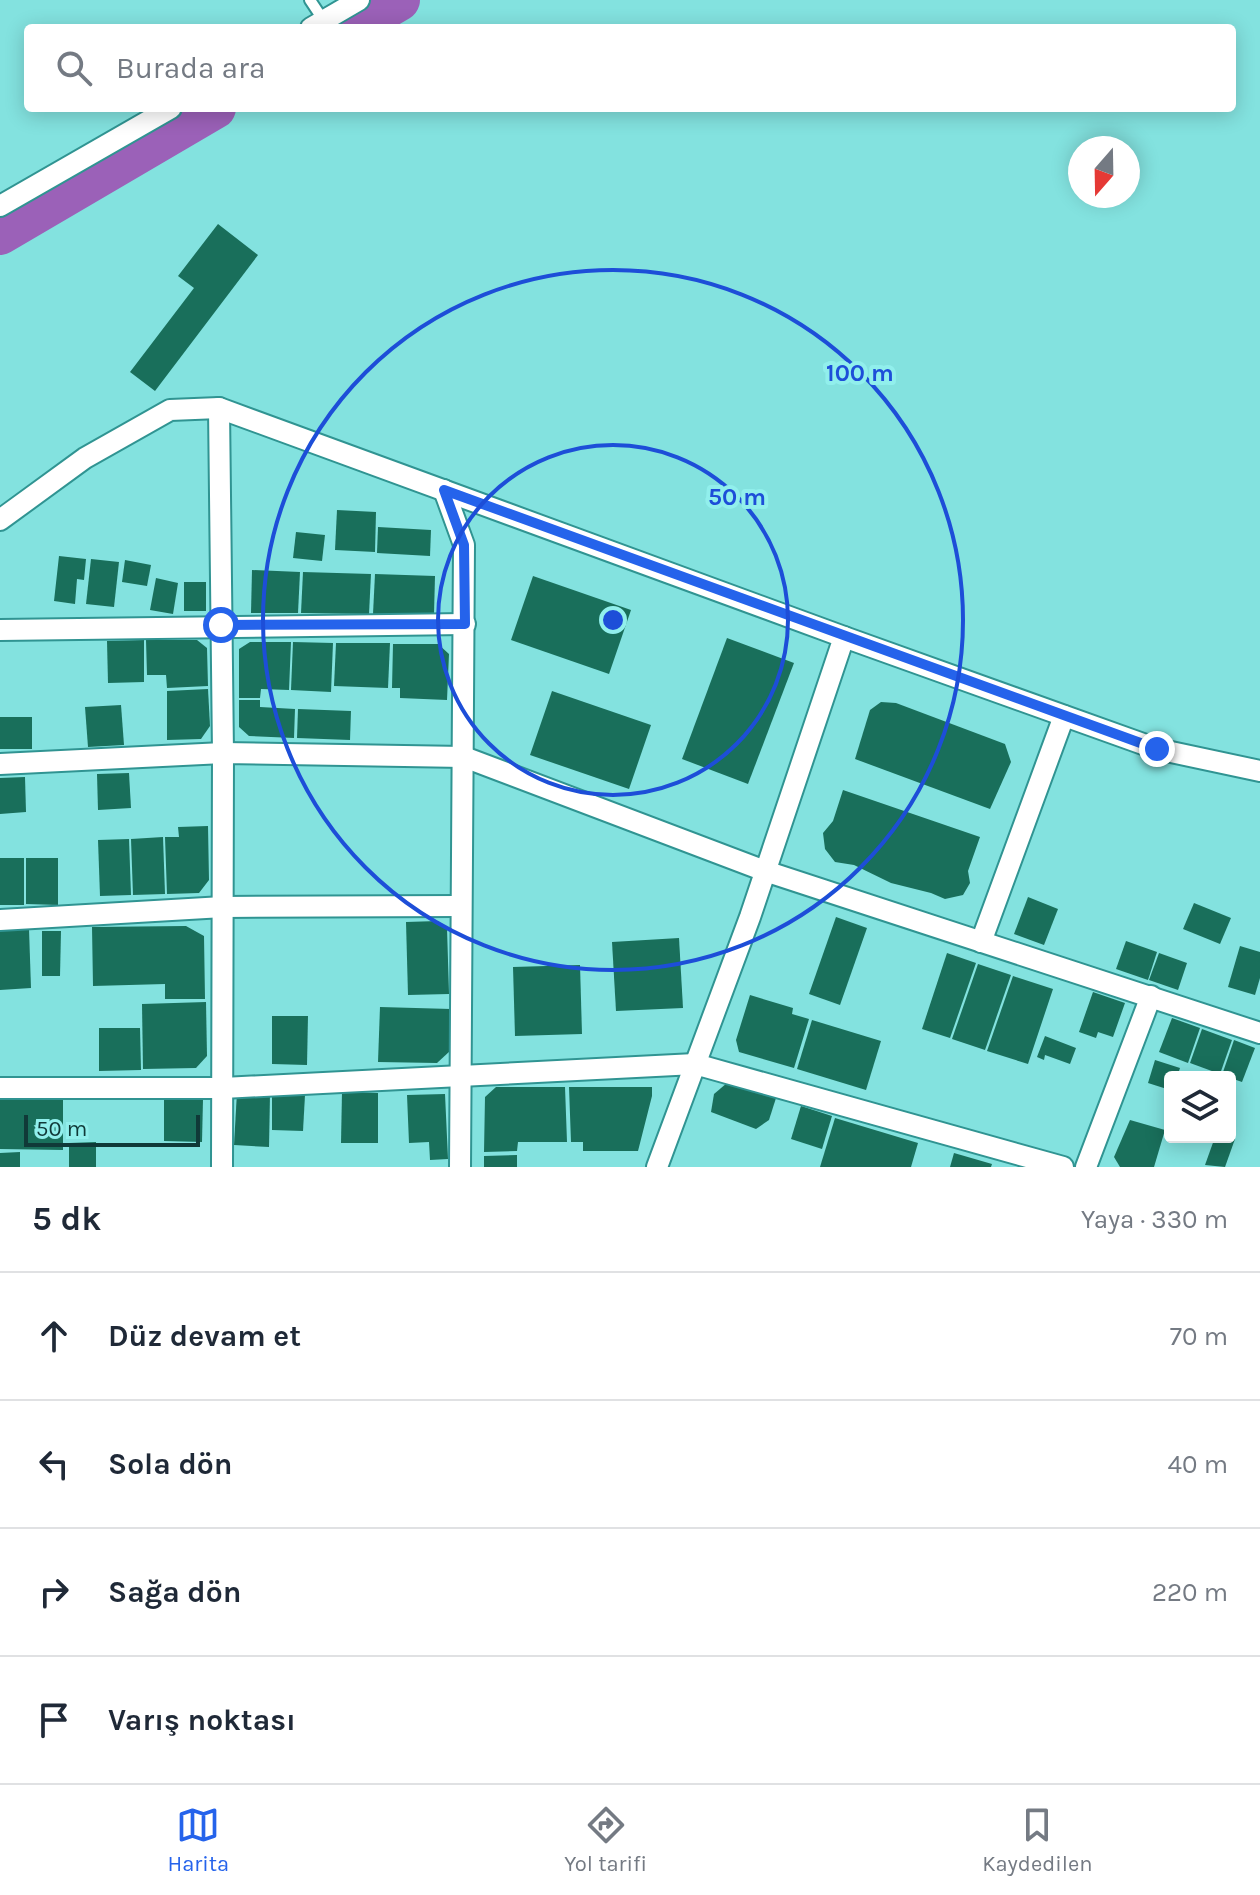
<!DOCTYPE html>
<html lang="tr">
<head>
<meta charset="utf-8">
<style>
	body { margin:0; font-family:Karla,sans-serif; background:#f2f2f3; color:#1f2937 }
	.controls { position:absolute; right:24px; bottom:24px; display:grid; overflow:hidden; border-radius:8px; box-shadow:0 4px 20px #0003 }
	.controls button { width:72px; height:72px; display:grid; place-items:center; padding:0; border:0; border-bottom:2px solid #e0e1e3; background:#fff; color:#1f2937; font:40px sans-serif }
	.compass { position:absolute; left:1068px; top:136px; width:72px; height:72px; border-radius:50%; background:#fff; box-shadow:0 4px 20px #0003; rotate:200deg }
	.scale { position:absolute; left:24px; bottom:20px; width:176px; box-sizing:border-box; padding-left:8px; border:4px solid #103938; border-top:0; font-size:22px; line-height:28px; white-space:nowrap; color:#103938; -webkit-text-stroke:6px #91efec; paint-order:stroke }
	.stop { position:absolute; width:24px; height:24px; margin:-18px; border:6px solid #2563eb; border-radius:50%; background:#fff }
	.stop.end { background:#2563eb; border-color:#fff; box-shadow:0 2px 8px #0008 }
	.list { margin:0; padding:0; list-style:none }
	h2 { display:flex; justify-content:space-between; align-items:center; height:104px; margin:0; padding:0 32px; font-size:34px }
	h2 small { font-size:26px; font-weight:400; color:#747a83 }
	.list li { display:grid; grid-template-columns:52px 1fr auto; gap:24px; align-items:center; box-sizing:border-box; height:128px; padding:0 32px; border-top:2px solid #e0e1e3 }
	.list b { display:block; font-size:30px; white-space:nowrap }
	.list em { font-size:26px; font-style:normal; color:#747a83 }
	.icon { flex:none; width:44px; height:44px; fill:none; stroke:currentColor; stroke-width:2; stroke-linecap:round; stroke-linejoin:round }
	.map { position:relative; flex:none; width:1260px; height:1167px; overflow:hidden }
	.search { position:absolute; background:#fff; box-shadow:0 4px 20px #0003; left:24px; right:24px; top:24px; height:88px; display:flex; align-items:center; gap:20px; box-sizing:border-box; padding:0 28px; border-radius:8px; color:#747a83; font-size:30px }
	.sheet { height:616px; background:#fff }
	nav { display:flex; justify-content:space-around; align-items:center; box-sizing:border-box; height:112px; border-top:2px solid #e0e1e3; background:#fff; font-size:22px; color:#747a83 }
	nav a { display:grid; justify-items:center; gap:4px }
	nav .on { color:#2563eb }
	.map>svg:first-child { display:block }
	.lines { fill:none; stroke-linecap:round; stroke-linejoin:round }
	.river { stroke:#9b61b8; stroke-width:42 }
	.building { fill:#196f5b }
	.service-casing { stroke:#309492; stroke-width:14 }
	.minor-casing { stroke:#309492; stroke-width:24 }
	.service { stroke:#fff; stroke-width:10 }
	.minor { stroke:#fff; stroke-width:20 }
	.route { stroke:#2563eb; stroke-width:10 }
	.ring { fill:none; stroke:#1d4ed8; stroke-width:4 }
	.centre { fill:#1d4ed8; stroke:#91efec; stroke-width:4 }
	.ring-label { font-size:24px; text-anchor:middle; font-weight:bold; fill:#1d4ed8; stroke:#91efec; stroke-width:8; stroke-linejoin:round; paint-order:stroke }
</style>
</head>
<body>
<div class="map">
<svg width="1260" height="1167" viewBox="0 0 1260 1167">
	<rect width="100%" height="100%" fill="#83e2df"/>
	<g class="lines">
		<g class="river">
			<path d="M351,28L399,0"/>
			<path d="M0,234L215,108"/>
		</g>
	</g>
	<g class="building">
		<path d="M218,224L258,255L155,391L130,372L194,288L178,276Z"/>
		<path d="M337,510L376,512L375,552L335,550Z"/>
		<path d="M378,527L431,530L430,556L377,553Z"/>
		<path d="M296,532L325,535L322,561L293,558Z"/>
		<path d="M59,556L86,559L84,580L77,579L75,604L54,601Z"/>
		<path d="M91,559L119,562L114,607L86,604Z"/>
		<path d="M125,560L151,565L147,586L122,582Z"/>
		<path d="M252,570L300,572L298,613H251Z"/>
		<path d="M303,572L371,574L369,614L301,613Z"/>
		<path d="M375,574L435,576L434,614H373Z"/>
		<path d="M533,576L631,610L609,674L511,640Z"/>
		<path d="M156,578L178,583L173,614L150,610Z"/>
		<rect x="184" y="582" width="22" height="29"/>
		<path d="M727,638L794,663L748,784L682,759Z"/>
		<path d="M144,640V682L108,683L107,641Z"/>
		<path d="M146,640H197L207,648L208,686L167,688L166,675H147Z"/>
		<path d="M250,642H291L289,690L261,689L260,698H239V649Z"/>
		<path d="M293,642L333,643L331,692L291,690Z"/>
		<path d="M336,643H390L388,688L334,686Z"/>
		<path d="M393,644H438L449,654L447,700L400,698V688H392Z"/>
		<path d="M208,689L210,726L201,739L167,740V691Z"/>
		<path d="M552,691L651,725L629,789L530,755Z"/>
		<path d="M239,700H260V707L295,709L294,738L249,736L239,727Z"/>
		<path d="M881,702L896,703L1005,744L1011,762L990,809L855,759L870,710Z"/>
		<path d="M121,705L124,745L88,747L85,707Z"/>
		<path d="M298,709L351,711L350,740L297,738Z"/>
		<rect x="0" y="717" width="32" height="32"/>
		<path d="M129,773L131,808L98,810L97,774Z"/>
		<path d="M25,777L26,812L0,814V778Z"/>
		<path d="M843,790L980,837L968,871L970,883L963,895L945,899L931,893L891,883L854,865L835,862L825,849L823,833L833,821Z"/>
		<path d="M208,826L209,880L199,893L167,894L165,837H179L178,827Z"/>
		<path d="M163,837L165,894L133,895L131,839Z"/>
		<path d="M129,839L131,895L100,896L98,840Z"/>
		<rect x="0" y="858" width="24" height="47"/>
		<path d="M26,858H58V905L26,904Z"/>
		<path d="M1028,897L1058,909L1044,945L1014,934Z"/>
		<path d="M1194,903L1231,918L1220,944L1183,929Z"/>
		<path d="M836,917L867,928L840,1005L809,994Z"/>
		<path d="M438,921L447,928L449,994L408,995L406,922Z"/>
		<path d="M186,926L204,936L205,999H165V984L93,986L92,927Z"/>
		<path d="M29,929L31,988L0,990V930Z"/>
		<path d="M42,931H61L60,976H42Z"/>
		<path d="M679,938L683,1008L616,1011L612,942Z"/>
		<path d="M1126,941L1157,952L1148,980L1116,969Z"/>
		<path d="M1240,946L1260,952V978L1255,995L1228,987Z"/>
		<path d="M947,953L976,963L950,1038L922,1029Z"/>
		<path d="M1159,953L1187,963L1178,990L1149,980Z"/>
		<path d="M978,964L1011,975L985,1050L952,1039Z"/>
		<path d="M580,965L582,1034L515,1036L513,967Z"/>
		<path d="M1013,976L1053,989L1028,1064L987,1051Z"/>
		<path d="M1093,992L1125,1003L1113,1037L1098,1032L1096,1038L1079,1032Z"/>
		<path d="M750,995L793,1008L792,1014L809,1019L794,1068L739,1052L736,1040Z"/>
		<path d="M206,1002L207,1056L196,1068L143,1069L142,1004Z"/>
		<path d="M380,1007L451,1009L450,1051L437,1063L378,1062Z"/>
		<path d="M272,1016H308L307,1065L272,1064Z"/>
		<path d="M1172,1018L1200,1028L1188,1063L1159,1052Z"/>
		<path d="M812,1020L881,1041L866,1090L797,1069Z"/>
		<path d="M99,1028H140L141,1070L99,1071Z"/>
		<path d="M1202,1029L1232,1040L1220,1074L1190,1063Z"/>
		<path d="M1045,1036L1076,1048L1070,1064L1045,1055L1044,1060L1037,1057Z"/>
		<path d="M1234,1040L1255,1048L1242,1082L1222,1075Z"/>
		<path d="M1155,1060L1180,1068L1177,1077H1170V1090L1148,1083Z"/>
		<path d="M727,1083L776,1098L769,1120L756,1129L711,1112L714,1094Z"/>
		<path d="M496,1087H565L567,1142H518L517,1151L484,1152L485,1097Z"/>
		<path d="M569,1087H652V1096L638,1151H583V1142H571Z"/>
		<path d="M237,1092L270,1094L269,1147L234,1145Z"/>
		<path d="M342,1092L378,1093V1143H341Z"/>
		<path d="M272,1093L305,1095L303,1131L272,1130Z"/>
		<path d="M445,1094L448,1159L430,1160L429,1142L409,1143L407,1095Z"/>
		<path d="M0,1095H63V1150L0,1149Z"/>
		<path d="M164,1098L203,1099L202,1142L164,1141Z"/>
		<path d="M801,1106L832,1116L822,1149L791,1139Z"/>
		<path d="M835,1118L918,1143L911,1167H820Z"/>
		<path d="M1130,1120L1165,1130L1154,1167H1120L1114,1157Z"/>
		<path d="M1215,1137L1235,1139L1225,1167L1205,1165Z"/>
		<path d="M96,1142V1167H69V1143Z"/>
		<path d="M20,1152V1167H0V1153Z"/>
		<path d="M954,1153L992,1164L991,1167H950Z"/>
		<path d="M517,1155V1167H484V1156Z"/>
	</g>
	<g class="lines">
		<g class="service-casing">
			<path id="service" d="M310,0L324,21"/>
		</g>
		<g class="minor-casing">
			<g id="minor">
				<path d="M311,28L359,0"/>
				<path d="M0,206L171,108"/>
				<path d="M219,408L223,753L222,1167"/>
				<path d="M444,490L464,545L460,1167"/>
				<path d="M0,520L85,458L170,410L219,408L844,637L750,917L657,1167"/>
				<path d="M0,630L465,624"/>
				<path d="M844,637L1157,749L1260,771"/>
				<path d="M0,764L223,753L464,757L765,871L1260,1033"/>
				<path d="M0,920L223,907L460,906"/>
				<path d="M981,942L1064,716"/>
				<path d="M0,1088H223L695,1064L1063,1167"/>
				<path d="M1086,1167L1151,996"/>
			</g>
		</g>
		<use href="#service" class="service"/>
		<use href="#minor" class="minor"/>
	</g>
	<g class="lines">
		<path class="route" d="M221,625L465,624L464,545L444,490L1157,749"/>
	</g>
	<g class="ring">
		<circle cx="613" cy="620" r="175"/>
		<circle cx="613" cy="620" r="350"/>
	</g>
	<circle cx="613" cy="620" r="12" class="centre"/>
	<g class="ring-label">
		<text x="860" y="381">100 m</text>
		<text x="737" y="505">50 m</text>
	</g>
</svg>
<div class="controls">
<button><svg class="icon" aria-label="layers" viewBox="0 0 24 24"><path d="M12 4l9 5-9 5-9-5zM3 14l9 5 9-5"/></svg></button>
</div>
<svg class="compass" viewBox="-18 -18 36 36"><path d="M0-13l5 13h-10z" fill="#e53935"/><path d="M0 13l5-13h-10z" fill="#747a83"/></svg>
<div class="scale">50 m</div>
<div class="stop" style="left:221px;top:625px"></div>
<div class="stop end" style="left:1157px;top:749px"></div>
<div class="search"><svg class="icon" aria-label="search" viewBox="0 0 24 24"><circle cx="10" cy="10" r="6"/><path d="M15 15l6 6"/></svg>Burada ara</div>
</div>
<section class="sheet">
<h2>5 dk<small>Yaya · 330 m</small></h2>
<ul class="list">
<li><svg class="icon" aria-label="ahead" viewBox="0 0 24 24"><path d="M12 20V5M6 11l6-6 6 6"/></svg><div><b>Düz devam et</b></div><em>70 m</em></li>
<li><svg class="icon" aria-label="left" viewBox="0 0 24 24"><path d="M17 20v-9H6M10 6l-5 5 5 5"/></svg><div><b>Sola dön</b></div><em>40 m</em></li>
<li><svg class="icon" aria-label="right" viewBox="0 0 24 24"><path d="M7 20v-9h11M14 6l5 5-5 5"/></svg><div><b>Sağa dön</b></div><em>220 m</em></li>
<li><svg class="icon" aria-label="arrive" viewBox="0 0 24 24"><path d="M6 21V4h12l-3 4 3 4H6"/></svg><div><b>Varış noktası</b></div></li>
</ul>
</section>
<nav>
<a class="on"><svg class="icon" aria-label="map" viewBox="0 0 24 24"><path d="M3 6l6-2 6 2 6-2v14l-6 2-6-2-6 2zM9 4v14M15 6v14"/></svg>Harita</a>
<a><svg class="icon" aria-label="directions" viewBox="0 0 24 24"><path d="M12 3l9 9-9 9-9-9zM9 14v-3h6M13 9l2 2-2 2"/></svg>Yol tarifi</a>
<a><svg class="icon" aria-label="saved" viewBox="0 0 24 24"><path d="M7 4h10v16l-5-4-5 4z"/></svg>Kaydedilen</a>
</nav>
</body>
</html>
